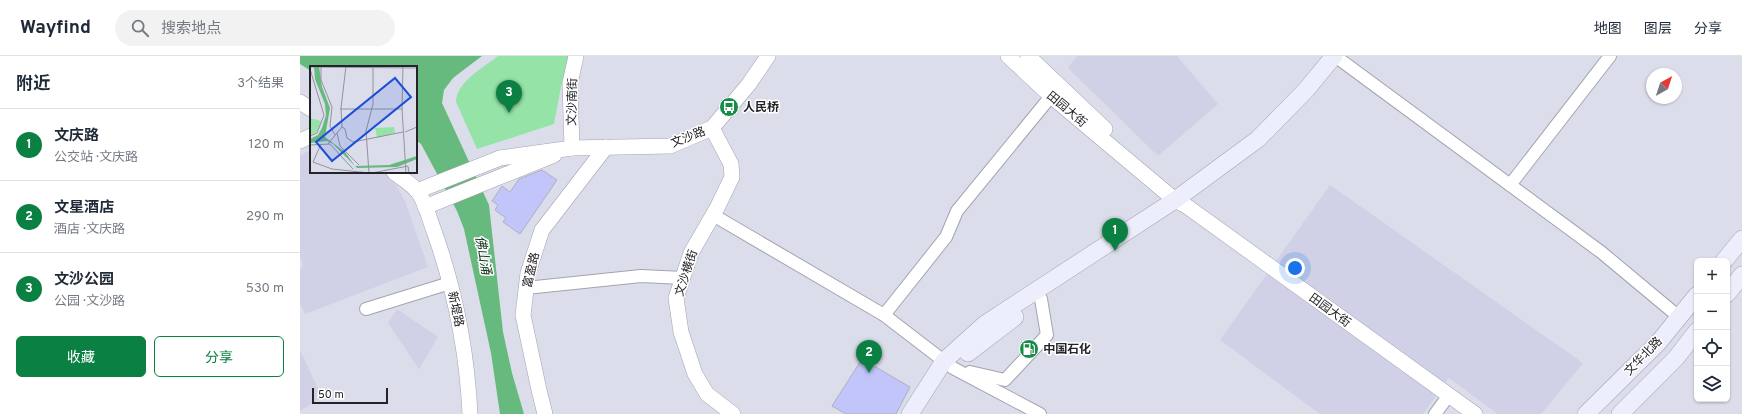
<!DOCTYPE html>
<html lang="zh">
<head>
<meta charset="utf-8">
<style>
	body { margin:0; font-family:Overpass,"Noto Sans SC",sans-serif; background:#f2f2f3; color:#1f2937 }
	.controls { position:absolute; right:12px; bottom:12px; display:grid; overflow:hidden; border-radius:6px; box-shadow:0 1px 3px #0004 }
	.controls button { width:36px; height:36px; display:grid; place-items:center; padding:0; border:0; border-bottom:1px solid #e0e1e3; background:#fff; color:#1f2937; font:20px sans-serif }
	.compass { position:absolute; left:1346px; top:12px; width:36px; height:36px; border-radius:50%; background:#fff; box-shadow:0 1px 3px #0004; rotate:39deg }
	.scale { position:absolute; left:12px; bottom:10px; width:76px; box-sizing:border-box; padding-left:4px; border:2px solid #232329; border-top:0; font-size:11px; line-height:14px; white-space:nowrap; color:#232329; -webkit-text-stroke:3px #fff; paint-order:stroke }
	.you { position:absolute; left:995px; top:212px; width:14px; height:14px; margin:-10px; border:3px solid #fff; border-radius:50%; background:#1a73e8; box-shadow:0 0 0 6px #1a73e833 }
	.badge { display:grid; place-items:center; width:26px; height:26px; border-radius:50%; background:#0b8043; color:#fff; font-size:13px; font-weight:700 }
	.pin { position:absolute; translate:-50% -33px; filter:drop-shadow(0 1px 2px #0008) }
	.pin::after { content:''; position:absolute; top:21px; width:14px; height:12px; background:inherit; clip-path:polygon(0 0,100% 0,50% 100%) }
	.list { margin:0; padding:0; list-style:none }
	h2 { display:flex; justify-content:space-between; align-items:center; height:52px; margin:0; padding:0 16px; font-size:17px }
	h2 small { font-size:13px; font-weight:400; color:#747a83 }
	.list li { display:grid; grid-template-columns:26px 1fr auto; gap:12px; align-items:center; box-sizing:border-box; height:72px; padding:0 16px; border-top:1px solid #e0e1e3 }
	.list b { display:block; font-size:15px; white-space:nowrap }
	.list p { margin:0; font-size:13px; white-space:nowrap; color:#747a83 }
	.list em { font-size:13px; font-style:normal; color:#747a83 }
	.actions { display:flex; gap:8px; padding:12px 16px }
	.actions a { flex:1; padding:9px 0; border:1px solid #0b8043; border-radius:6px; text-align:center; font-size:14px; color:#0b8043 }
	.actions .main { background:#0b8043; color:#fff }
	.icon { flex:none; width:22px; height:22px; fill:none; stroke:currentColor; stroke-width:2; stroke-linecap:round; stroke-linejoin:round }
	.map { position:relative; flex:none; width:1442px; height:358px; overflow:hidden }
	header { display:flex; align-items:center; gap:24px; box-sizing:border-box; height:56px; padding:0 20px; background:#fff; border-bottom:1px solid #e0e1e3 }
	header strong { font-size:19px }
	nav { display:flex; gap:22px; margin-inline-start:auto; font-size:14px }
	.search { width:280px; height:36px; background:#f2f2f3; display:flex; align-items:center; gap:10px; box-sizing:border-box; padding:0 14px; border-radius:22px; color:#747a83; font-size:15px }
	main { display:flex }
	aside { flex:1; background:#fff }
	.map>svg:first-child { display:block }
	.built { fill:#d0d1e6 }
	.green { fill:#95e3a7 }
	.water { fill:#66ba7d }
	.building { fill:#c2c5f9; stroke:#afb0be }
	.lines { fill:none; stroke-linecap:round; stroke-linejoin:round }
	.minor-casing { stroke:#a3a4b1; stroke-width:14 }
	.tertiary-casing { stroke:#a3a4b1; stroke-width:16 }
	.secondary-casing { stroke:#a3a4b1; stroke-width:18 }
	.minor { stroke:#fff; stroke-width:12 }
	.tertiary { stroke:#fff; stroke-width:15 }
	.secondary { stroke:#edeefc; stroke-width:17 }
	.labels { text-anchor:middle; stroke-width:3; stroke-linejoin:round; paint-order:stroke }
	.street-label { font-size:12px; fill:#232329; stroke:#fff }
	.poi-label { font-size:12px; font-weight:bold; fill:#232329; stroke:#fff; text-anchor:start }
	.water-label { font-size:13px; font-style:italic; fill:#10341b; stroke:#fff }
	.inset-road { fill:none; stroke:#92939d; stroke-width:1 }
	.view { fill:#1d4ed8; fill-opacity:0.15; stroke:#1d4ed8; stroke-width:2 }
	.inset-edge { fill:none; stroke:#232329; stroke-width:2 }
</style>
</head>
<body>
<header>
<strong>Wayfind</strong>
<div class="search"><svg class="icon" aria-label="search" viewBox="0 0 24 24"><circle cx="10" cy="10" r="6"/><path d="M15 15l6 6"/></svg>搜索地点</div>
<nav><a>地图</a><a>图层</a><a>分享</a></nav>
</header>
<main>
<aside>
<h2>附近<small>3个结果</small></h2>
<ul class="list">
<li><span class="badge">1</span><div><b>文庆路</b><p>公交站 · 文庆路</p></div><em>120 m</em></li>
<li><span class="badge">2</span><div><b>文星酒店</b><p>酒店 · 文庆路</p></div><em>290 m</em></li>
<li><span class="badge">3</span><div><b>文沙公园</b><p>公园 · 文沙路</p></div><em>530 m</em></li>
</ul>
<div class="actions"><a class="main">收藏</a><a>分享</a></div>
</aside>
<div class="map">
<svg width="1442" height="358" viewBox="0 0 1442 358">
	<rect width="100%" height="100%" fill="#dcddeb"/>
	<g class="built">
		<path d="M777,0H877L918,48L858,100L768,12Z"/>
		<path d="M11,94V116H89L105,145L128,211L5,258L0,248V214L3,209L0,200V99Z"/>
		<path d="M1030,129L1283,307L1241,358H1198L1149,322L1123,358H1020L920,284Z"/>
		<path d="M97,253L138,281L119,313L88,267Z"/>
		<path d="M0,294L22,341L0,355Z"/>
	</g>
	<path class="green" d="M198,0H270L261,31L254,68L177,93L156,46C157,25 183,12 198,0Z"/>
	<path class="water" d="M0,0H182L153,22L144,34L142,47L189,149L203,276L212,317L224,358H200L191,297L164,173L157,155L121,88L116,84V11H11V15L0,8Z"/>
	<g class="building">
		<path d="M242,114L257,124L220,178L203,166L206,162L195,154L198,149L192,145L202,130L210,136L219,123Z"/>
		<path d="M562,303L610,331L596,358H546L532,350Z"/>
	</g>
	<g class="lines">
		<g class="minor-casing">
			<g id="minor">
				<path d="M1035,0L1301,196L1379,261"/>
				<path d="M1210,129L1310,0"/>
				<path d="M413,159L584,259L653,312L740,358"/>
				<path d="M226,232L341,220L383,222"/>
				<path d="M66,253L150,227"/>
				<path d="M584,259L646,181L657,155L756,34"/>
				<path d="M670,316L705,324L747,279L741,243"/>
				<path d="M1135,358L1149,339"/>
			</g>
		</g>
		<g class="tertiary-casing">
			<g id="tertiary">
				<path d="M708,0L751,40L875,144L885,149L1175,358"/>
				<path d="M728,0L805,73"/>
				<path d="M0,46L11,53"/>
				<path d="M412,72L431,108L432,121L417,152L391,197L376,242L381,276L395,318L407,338L433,358"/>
				<path d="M0,85L11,80"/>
				<path d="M272,92L270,27L276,0"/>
				<path d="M94,116C101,122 112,128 118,136C126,147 129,162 134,175C155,234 167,296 170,358"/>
				<path d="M117,135L200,102L272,92L370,90L412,72L449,28L468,0"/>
				<path d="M125,151L254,99"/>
				<path d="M245,358L239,334L223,259L228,217L242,174L306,91"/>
			</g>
		</g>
		<g class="secondary-casing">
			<g id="secondary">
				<path d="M1424,205L1442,183"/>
				<path d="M1427,238L1442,219"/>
				<path d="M668,297L715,261"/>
				<path d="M610,358L644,305L685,268L875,144L958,83L1006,34L1034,0"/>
				<path d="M1286,358L1358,287L1397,239"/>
				<path d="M1320,358L1376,302L1397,275"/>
			</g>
		</g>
		<use href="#minor" class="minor"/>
		<use href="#tertiary" class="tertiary"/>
		<use href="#secondary" class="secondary"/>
	</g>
	<defs>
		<g id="bus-disc" transform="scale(1)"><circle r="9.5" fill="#178c46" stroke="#fff"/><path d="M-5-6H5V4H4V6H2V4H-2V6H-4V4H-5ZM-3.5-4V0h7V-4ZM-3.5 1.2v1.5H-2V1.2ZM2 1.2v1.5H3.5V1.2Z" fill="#fff"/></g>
		<g id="fuel-disc" transform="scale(1)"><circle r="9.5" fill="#178c46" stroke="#fff"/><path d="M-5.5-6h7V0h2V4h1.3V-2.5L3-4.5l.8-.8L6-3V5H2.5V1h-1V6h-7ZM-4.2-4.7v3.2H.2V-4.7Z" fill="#fff"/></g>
	</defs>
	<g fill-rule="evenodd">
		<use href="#bus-disc" x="429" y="51"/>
		<use href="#fuel-disc" x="729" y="293"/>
	</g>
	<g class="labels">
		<g class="street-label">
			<text transform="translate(272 46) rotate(-89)" y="4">文沙南街</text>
			<text transform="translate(767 53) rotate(40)" y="4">田园大街</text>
			<text transform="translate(388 81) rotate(-21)" y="4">文沙路</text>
			<text transform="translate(231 214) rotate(-77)" y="4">富盈路</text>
			<text transform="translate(386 217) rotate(-72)" y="4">文沙横街</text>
			<text transform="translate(156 253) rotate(78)" y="4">新堤路</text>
			<text transform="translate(1030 254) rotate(36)" y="4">田园大街</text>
			<text transform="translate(1343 300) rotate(-46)" y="4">文华北路</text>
		</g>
		<g class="poi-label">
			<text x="443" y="55">人民桥</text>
			<text x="743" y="297">中国石化</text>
		</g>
		<g class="water-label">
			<text transform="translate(184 199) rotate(80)" y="5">佛山涌</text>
		</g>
	</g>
	<g transform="translate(10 10)">
		<rect width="107" height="107" fill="#dcddeb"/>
		<path d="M0,52L11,55L7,66L0,69ZM84,61L85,67L67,72L65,62Z" fill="#95e3a7"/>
		<path d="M4,0H9L12,21L20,42L15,71L35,86L45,100L79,99L107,90V93L87,101L47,102L23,78L17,75L0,77V73L8,69L12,62L16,49L15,38L5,13Z" fill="#66ba7d"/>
		<path class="inset-road" d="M11,0V14L22,41L20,60L25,69M93,0L92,43L96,107M0,1L107,2M0,3L14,49L7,67L0,70M30,43H93M32,61L35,63L37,72L43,76L93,66M95,66L107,61M27,67L30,80L49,99M18,78L32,61L31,42L36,0M0,79L20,78L43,103M3,96L11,78M3,96L22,103L60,107M59,107L56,65L63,38V0M62,107L98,100L99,107"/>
		<path class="view" d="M85,12L101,31L22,95L6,76Z"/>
		<rect width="107" height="107" class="inset-edge"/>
	</g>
</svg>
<div class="controls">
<button>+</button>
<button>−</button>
<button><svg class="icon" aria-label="locate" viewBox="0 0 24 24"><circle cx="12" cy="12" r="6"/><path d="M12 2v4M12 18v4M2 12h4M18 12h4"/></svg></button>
<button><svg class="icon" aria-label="layers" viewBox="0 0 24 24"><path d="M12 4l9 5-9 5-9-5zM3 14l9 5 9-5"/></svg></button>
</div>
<svg class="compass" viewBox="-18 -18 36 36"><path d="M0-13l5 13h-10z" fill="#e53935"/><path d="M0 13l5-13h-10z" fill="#747a83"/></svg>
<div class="scale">50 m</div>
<div class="you"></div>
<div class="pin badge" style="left:815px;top:195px">1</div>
<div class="pin badge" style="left:569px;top:317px">2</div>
<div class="pin badge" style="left:209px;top:57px">3</div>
</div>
</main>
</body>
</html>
